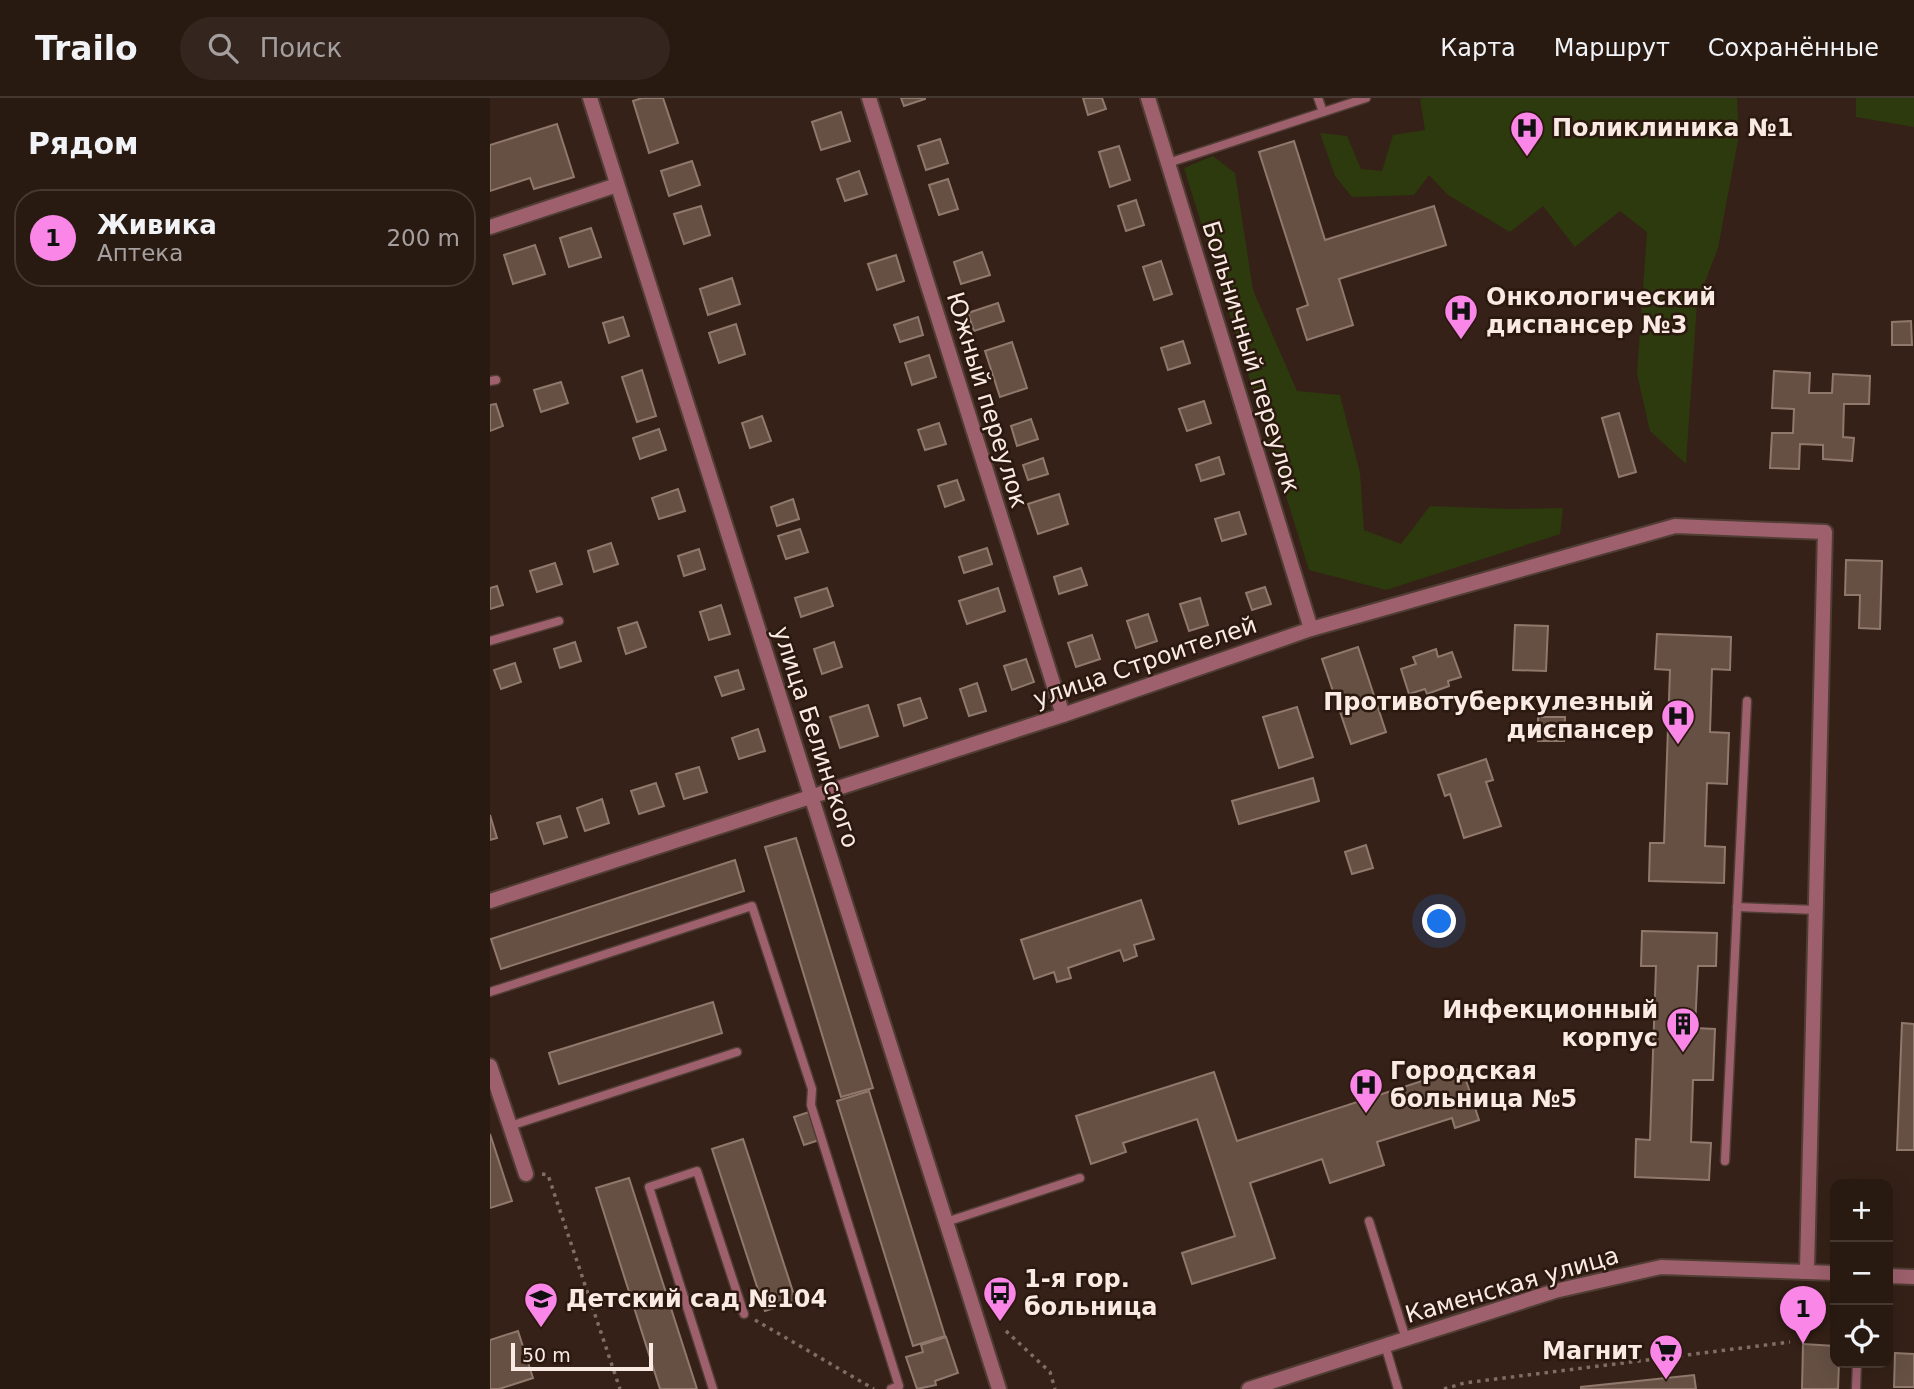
<!DOCTYPE html>
<html lang="ru">
<head>
<meta charset="utf-8">
<style>
	body { margin:0; font-family:"DejaVu Sans",sans-serif; background:#34261f; color:#f1f3f6 }
	.controls { position:absolute; right:21px; bottom:21px; display:grid; overflow:hidden; border-radius:14px; box-shadow:0 7px 28px #0002 }
	.controls button { width:63px; height:63px; display:grid; place-items:center; padding:0; border:0; border-bottom:2px solid #443831; background:#281911; color:#f1f3f6; font:35px sans-serif }
	.scale { position:absolute; left:21px; bottom:18px; width:142px; box-sizing:border-box; padding-left:7px; border:4px solid #f9ebe4; border-top:0; font-size:19px; line-height:24px; white-space:nowrap; color:#f9ebe4; -webkit-text-stroke:5px #2b180e; paint-order:stroke }
	.you { position:absolute; left:950px; top:824px; width:24px; height:24px; margin:-18px; border:5px solid #fff; border-radius:50%; background:#1a73e8; box-shadow:0 0 0 10px #1a73e833 }
	.badge { display:grid; place-items:center; width:46px; height:46px; border-radius:50%; background:#fa87e7; color:#111; font-size:23px; font-weight:700 }
	.pin { position:absolute; translate:-50% -58px; filter:drop-shadow(0 2px 4px #0008) }
	.pin::after { content:''; position:absolute; top:37px; width:24px; height:21px; background:inherit; clip-path:polygon(0 0,100% 0,50% 100%) }
	.list { margin:0; padding:0; list-style:none }
	h2 { display:flex; justify-content:space-between; align-items:center; height:91px; margin:0; padding:0 28px; font-size:30px }
	h2 small { font-size:23px; font-weight:400; color:#a5a09f }
	.list li { display:grid; grid-template-columns:46px 1fr auto; gap:21px; align-items:center; box-sizing:border-box; height:98px; margin:0 14px 14px; padding:0 14px; border:2px solid #443831; border-radius:28px }
	.list b { display:block; font-size:26px; white-space:nowrap }
	.list p { margin:0; font-size:23px; white-space:nowrap; color:#a5a09f }
	.list em { font-size:23px; font-style:normal; color:#a5a09f }
	.icon { flex:none; width:38px; height:38px; fill:none; stroke:currentColor; stroke-width:2; stroke-linecap:round; stroke-linejoin:round }
	.map { position:relative; flex:none; width:1424px; height:1291px; overflow:hidden }
	header { display:flex; align-items:center; gap:42px; box-sizing:border-box; height:98px; padding:0 35px; background:#281911; border-bottom:2px solid #443831 }
	header strong { font-size:33px }
	nav { display:flex; gap:38px; margin-inline-start:auto; font-size:24px }
	.search { width:490px; height:63px; background:#34261f; display:flex; align-items:center; gap:18px; box-sizing:border-box; padding:0 24px; border-radius:38px; color:#a5a09f; font-size:26px }
	main { display:flex }
	aside { flex:1; background:#281911 }
	.map>svg:first-child { display:block }
	.green { fill:#2d3a0d }
	.building { fill:#665044; stroke:#90786c; stroke-width:2 }
	.lines { fill:none; stroke-linecap:round; stroke-linejoin:round }
	.service-casing { stroke:#503d34; stroke-width:11 }
	.minor-casing { stroke:#503d34; stroke-width:18 }
	.tertiary-casing { stroke:#503d34; stroke-width:18 }
	.path { stroke:#806e65; stroke-width:3.5; stroke-dasharray:3.5 5; stroke-linecap:butt }
	.service { stroke:#9e606d; stroke-width:8 }
	.minor { stroke:#9e606d; stroke-width:14 }
	.tertiary { stroke:#9e606d; stroke-width:14 }
	.labels { text-anchor:middle; stroke-width:5; stroke-linejoin:round; paint-order:stroke }
	.poi-label { font-size:24px; font-weight:bold; fill:#f9ebe4; stroke:#2b180e; text-anchor:start }
	.street-label { font-size:24px; fill:#f9ebe4; stroke:#2b180e }
</style>
</head>
<body>
<header>
<strong>Trailo</strong>
<div class="search"><svg class="icon" aria-label="search" viewBox="0 0 24 24"><circle cx="10" cy="10" r="6"/><path d="M15 15l6 6"/></svg>Поиск</div>
<nav><a>Карта</a><a>Маршрут</a><a>Сохранённые</a></nav>
</header>
<main>
<aside>
<h2>Рядом<small></small></h2>
<ul class="list">
<li><span class="badge">1</span><div><b>Живика</b><p>Аптека</p></div><em>200 m</em></li>
</ul>
</aside>
<div class="map">
<svg width="1424" height="1291" viewBox="0 0 1424 1291">
	<rect width="100%" height="100%" fill="#352117"/>
	<g class="green">
		<path d="M933,0H1247L1249,37L1228,150L1207,205L1196,366L1160,333L1147,276L1157,134L1130,113L1085,149L1053,108L1020,134L958,97L939,77L924,97L862,99L845,78L830,35L857,38L871,71L892,73L903,37L935,32L930,1Z"/>
		<path d="M1366,0H1424V29L1366,19Z"/>
		<path d="M723,58L745,75L763,192L807,293L850,297L870,375L874,432L911,446L940,408L1019,411L1073,410L1070,436L896,492L819,472L694,70Z"/>
	</g>
	<g class="building">
		<path d="M152,0H173L188,45L159,55L143,3Z"/>
		<path d="M411,0H435V1L414,8Z"/>
		<path d="M593,0H612L616,11L598,17Z"/>
		<path d="M351,14L360,43L331,52L322,24Z"/>
		<path d="M67,26L84,79L44,91L40,80L0,93V47Z"/>
		<path d="M450,41L458,65L436,72L428,48Z"/>
		<path d="M804,43L835,142L944,108L956,147L849,181L863,227L817,242L807,211L818,207L769,54Z"/>
		<path d="M629,48L640,82L620,89L609,54Z"/>
		<path d="M202,63L210,87L179,98L171,73Z"/>
		<path d="M369,73L377,96L355,103L347,81Z"/>
		<path d="M458,81L468,111L449,117L439,87Z"/>
		<path d="M646,102L654,127L636,133L628,108Z"/>
		<path d="M211,108L220,137L194,146L184,116Z"/>
		<path d="M101,130L111,159L79,169L70,140Z"/>
		<path d="M45,147L55,176L23,186L14,157Z"/>
		<path d="M492,154L500,177L471,186L464,164Z"/>
		<path d="M406,157L414,183L387,192L378,166Z"/>
		<path d="M671,163L682,196L664,202L653,169Z"/>
		<path d="M242,180L250,206L218,217L210,191Z"/>
		<path d="M508,205L514,223L484,233L478,215Z"/>
		<path d="M133,219L139,238L119,245L113,225Z"/>
		<path d="M428,219L433,237L410,244L404,227Z"/>
		<path d="M1421,223L1422,247H1402V224Z"/>
		<path d="M246,226L255,256L229,265L219,235Z"/>
		<path d="M693,243L700,265L678,272L671,250Z"/>
		<path d="M522,244L537,290L510,299L495,253Z"/>
		<path d="M439,257L446,279L422,287L415,265Z"/>
		<path d="M152,272L166,318L147,324L132,279Z"/>
		<path d="M1284,273L1320,275L1319,295H1342L1343,276L1380,278L1379,306H1354L1353,339L1364,340L1362,363L1333,361V347L1310,346L1309,371L1280,370L1282,335H1303L1304,311L1282,310Z"/>
		<path d="M71,284L78,305L51,314L44,292Z"/>
		<path d="M714,303L721,325L697,333L689,311Z"/>
		<path d="M6,306L13,328L0,333V307Z"/>
		<path d="M1129,315L1146,374L1129,379L1112,320Z"/>
		<path d="M272,318L281,343L260,350L252,325Z"/>
		<path d="M541,321L548,341L527,348L521,328Z"/>
		<path d="M449,325L456,346L435,352L428,332Z"/>
		<path d="M169,331L176,352L150,361L143,340Z"/>
		<path d="M729,359L734,376L711,383L706,367Z"/>
		<path d="M553,360L558,376L538,382L533,367Z"/>
		<path d="M467,382L474,402L455,409L448,388Z"/>
		<path d="M188,391L195,413L169,421L162,400Z"/>
		<path d="M569,396L578,426L548,436L538,406Z"/>
		<path d="M303,401L309,421L287,428L281,409Z"/>
		<path d="M749,414L756,436L732,443L725,421Z"/>
		<path d="M310,431L318,454L296,461L288,438Z"/>
		<path d="M121,445L128,466L104,474L98,453Z"/>
		<path d="M497,450L502,466L474,475L469,459Z"/>
		<path d="M209,451L215,471L194,478L188,458Z"/>
		<path d="M1356,462L1392,463L1390,531L1369,530L1370,497H1355Z"/>
		<path d="M65,465L72,486L47,494L40,473Z"/>
		<path d="M591,470L597,487L569,496L564,479Z"/>
		<path d="M7,488L13,507L0,511V490Z"/>
		<path d="M775,489L781,506L762,512L756,495Z"/>
		<path d="M337,490L343,508L311,519L305,500Z"/>
		<path d="M508,490L515,513L477,526L469,503Z"/>
		<path d="M710,500L718,527L699,533L690,506Z"/>
		<path d="M231,507L240,536L219,542L210,514Z"/>
		<path d="M658,516L667,543L646,550L637,523Z"/>
		<path d="M147,524L156,549L136,556L128,530Z"/>
		<path d="M1025,527L1058,528L1056,573L1023,572Z"/>
		<path d="M1167,536L1241,539L1240,572L1222,571L1220,634L1239,635L1237,686L1217,685L1215,748L1235,749L1234,785L1159,783L1160,745H1174L1180,572L1165,571Z"/>
		<path d="M602,537L610,561L586,569L578,545Z"/>
		<path d="M85,544L91,563L70,570L64,551Z"/>
		<path d="M344,544L352,569L332,576L324,551Z"/>
		<path d="M868,549L896,634L861,646L832,561Z"/>
		<path d="M946,551L948,559L962,554L971,579L958,583L959,588L937,596L935,591L919,596L911,571L926,566L923,559Z"/>
		<path d="M536,561L544,584L522,592L514,568Z"/>
		<path d="M25,565L31,584L11,591L4,572Z"/>
		<path d="M248,572L254,591L232,598L225,579Z"/>
		<path d="M487,585L496,613L479,618L470,591Z"/>
		<path d="M430,600L437,620L414,628L408,607Z"/>
		<path d="M378,607L388,638L350,650L340,619Z"/>
		<path d="M807,609L823,659L789,670L773,619Z"/>
		<path d="M1048,619H1075L1074,643H1048Z"/>
		<path d="M268,631L275,653L249,661L242,640Z"/>
		<path d="M996,661L1003,682L996,684L1011,728L974,740L960,696L955,698L948,677Z"/>
		<path d="M209,669L217,694L194,701L186,676Z"/>
		<path d="M823,680L829,703L749,726L742,703Z"/>
		<path d="M166,685L174,708L149,716L141,693Z"/>
		<path d="M112,701L119,725L95,733L87,710Z"/>
		<path d="M0,717L7,740L0,742Z"/>
		<path d="M70,718L77,739L54,746L47,725Z"/>
		<path d="M306,740L383,990L351,999L275,749Z"/>
		<path d="M876,747L883,770L862,776L855,754Z"/>
		<path d="M245,762L254,793L11,871L1,841Z"/>
		<path d="M651,802L664,841L644,847L647,858L634,863L630,852L578,870L581,880L567,884L564,874L544,881L531,842Z"/>
		<path d="M1152,833L1227,835L1226,868H1208L1205,930L1225,931L1223,982H1203L1201,1044L1221,1045L1219,1082L1145,1079L1146,1041L1160,1042L1166,868H1151Z"/>
		<path d="M223,904L232,935L69,986L59,955Z"/>
		<path d="M1412,925L1424,926V1052H1407Z"/>
		<path d="M972,970L989,1022L965,1030L962,1020L887,1044L894,1067L840,1085L832,1061L760,1085L785,1160L702,1186L692,1155L745,1138L707,1021L633,1045L636,1054L601,1066L586,1018L724,974L747,1043Z"/>
		<path d="M379,993L455,1238L423,1248L347,1003Z"/>
		<path d="M319,1014L329,1042L314,1047L304,1019Z"/>
		<path d="M0,1036L22,1103L0,1110Z"/>
		<path d="M253,1041L306,1203L275,1213L222,1051Z"/>
		<path d="M139,1080L207,1291H170L106,1090Z"/>
		<path d="M28,1233L43,1280L9,1291H0V1242Z"/>
		<path d="M456,1239L468,1275L445,1283L446,1287L427,1291L416,1259L433,1254L431,1247Z"/>
		<path d="M1313,1246L1345,1248V1265H1349L1348,1291H1312Z"/>
		<path d="M1405,1255L1424,1256V1289H1404Z"/>
		<path d="M1204,1277L1206,1291H1091V1289Z"/>
	</g>
	<g class="lines">
		<g class="service-casing">
			<g id="service">
				<path d="M828,0L833,14"/>
				<path d="M678,65L876,0"/>
				<path d="M0,283L6,282"/>
				<path d="M0,543L69,523"/>
				<path d="M1247,809L1326,812"/>
				<path d="M0,894L262,808L322,991L321,1007L409,1288L401,1291"/>
				<path d="M20,1028L247,954"/>
				<path d="M1235,1063L1257,603"/>
				<path d="M879,1123L916,1241"/>
				<path d="M456,1124L590,1080"/>
				<path d="M895,1247L908,1291"/>
				<path d="M223,1291L159,1089L207,1073L254,1216"/>
				<path d="M1366,1291L1367,1265"/>
			</g>
		</g>
		<g class="minor-casing">
			<g id="minor">
				<path d="M100,0L509,1291"/>
				<path d="M379,0L573,617"/>
				<path d="M658,0L821,531"/>
				<path d="M0,129L127,87"/>
				<path d="M0,803L573,617L821,531L1185,428L1335,434L1317,1172"/>
				<path d="M0,968L36,1076"/>
			</g>
		</g>
		<g class="tertiary-casing">
			<g id="tertiary">
				<path d="M1398,1178L1424,1179"/>
				<path d="M759,1291L1065,1193L1171,1169L1345,1175"/>
			</g>
		</g>
		<g class="path">
			<path d="M52,1076L58,1077L130,1291"/>
			<path d="M265,1222L384,1291"/>
			<path d="M516,1233L560,1274L565,1291"/>
			<path d="M954,1291L974,1285L1300,1244"/>
		</g>
		<use href="#service" class="service"/>
		<use href="#minor" class="minor"/>
		<use href="#tertiary" class="tertiary"/>
	</g>
	<defs>
		<g id="hospital-pin" transform="scale(1.75)"><path d="M0 17L-7.5 6A9.5 9.5 0 1 1 7.5 6Z" fill="#fa87e7" stroke="#2b180e"/><path d="M-5-5h3v3.5h4V-5h3V5h-3V1.5h-4V5h-3Z" fill="#111"/></g>
		<g id="building-pin" transform="scale(1.75)"><path d="M0 17L-7.5 6A9.5 9.5 0 1 1 7.5 6Z" fill="#fa87e7" stroke="#2b180e"/><path d="M-4-6H4V6H1V3H-1V6H-4ZM-2.5-4.3h1.7v1.8h-1.7ZM.8-4.3h1.7v1.8H.8ZM-2.5-1h1.7V.8h-1.7ZM.8-1h1.7V.8H.8Z" fill="#111"/></g>
		<g id="bus-pin" transform="scale(1.75)"><path d="M0 17L-7.5 6A9.5 9.5 0 1 1 7.5 6Z" fill="#fa87e7" stroke="#2b180e"/><path d="M-5-6H5V4H4V6H2V4H-2V6H-4V4H-5ZM-3.5-4V0h7V-4ZM-3.5 1.2v1.5H-2V1.2ZM2 1.2v1.5H3.5V1.2Z" fill="#111"/></g>
		<g id="school-pin" transform="scale(1.75)"><path d="M0 17L-7.5 6A9.5 9.5 0 1 1 7.5 6Z" fill="#fa87e7" stroke="#2b180e"/><path d="M0-5L7-2L0 1L-7-2ZM-4 1L0 2.5L4 1V4Q0 6-4 4Z" fill="#111"/></g>
		<g id="supermarket-pin" transform="scale(1.75)"><path d="M0 17L-7.5 6A9.5 9.5 0 1 1 7.5 6Z" fill="#fa87e7" stroke="#2b180e"/><path d="M-6-5.5h2.5l.6 2H6L4.5 2H-2.5L-4.4-4H-6ZM-1.5 3.2a1.3 1.3 0 1 0 .1 0ZM3 3.2a1.3 1.3 0 1 0 .1 0Z" fill="#111"/></g>
	</defs>
	<g fill-rule="evenodd">
		<use href="#hospital-pin" x="1037" y="30"/>
		<use href="#hospital-pin" x="971" y="213"/>
		<use href="#hospital-pin" x="1188" y="618"/>
		<use href="#building-pin" x="1193" y="926"/>
		<use href="#hospital-pin" x="876" y="987"/>
		<use href="#bus-pin" x="510" y="1195"/>
		<use href="#school-pin" x="51" y="1201"/>
		<use href="#supermarket-pin" x="1176" y="1253"/>
	</g>
	<g class="labels">
		<g class="poi-label">
			<text x="1062" y="38">Поликлиника №1</text>
			<text x="996" y="207">Онкологический<tspan x="996" dy="28">диспансер №3</tspan></text>
			<text x="1164" y="612" text-anchor="end">Противотуберкулезный<tspan x="1164" dy="28">диспансер</tspan></text>
			<text x="1168" y="920" text-anchor="end">Инфекционный<tspan x="1168" dy="28">корпус</tspan></text>
			<text x="900" y="981">Городская<tspan x="900" dy="28">больница №5</tspan></text>
			<text x="534" y="1189">1-я гор.<tspan x="534" dy="28">больница</tspan></text>
			<text x="76" y="1209">Детский сад №104</text>
			<text x="1152" y="1261" text-anchor="end">Магнит</text>
		</g>
		<g class="street-label">
			<text transform="translate(761 259) rotate(73)" y="8">Больничный переулок</text>
			<text transform="translate(497 302) rotate(73)" y="8">Южный переулок</text>
			<text transform="translate(655 564) rotate(-19)" y="8">улица Строителей</text>
			<text transform="translate(326 639) rotate(72)" y="8">улица Белинского</text>
			<text transform="translate(1022 1187) rotate(-16)" y="8">Каменская улица</text>
		</g>
	</g>
</svg>
<div class="controls">
<button>+</button>
<button>−</button>
<button><svg class="icon" aria-label="locate" viewBox="0 0 24 24"><circle cx="12" cy="12" r="6"/><path d="M12 2v4M12 18v4M2 12h4M18 12h4"/></svg></button>
</div>
<div class="scale">50 m</div>
<div class="you"></div>
<div class="pin badge" style="left:1313px;top:1246px">1</div>
</div>
</main>
</body>
</html>
